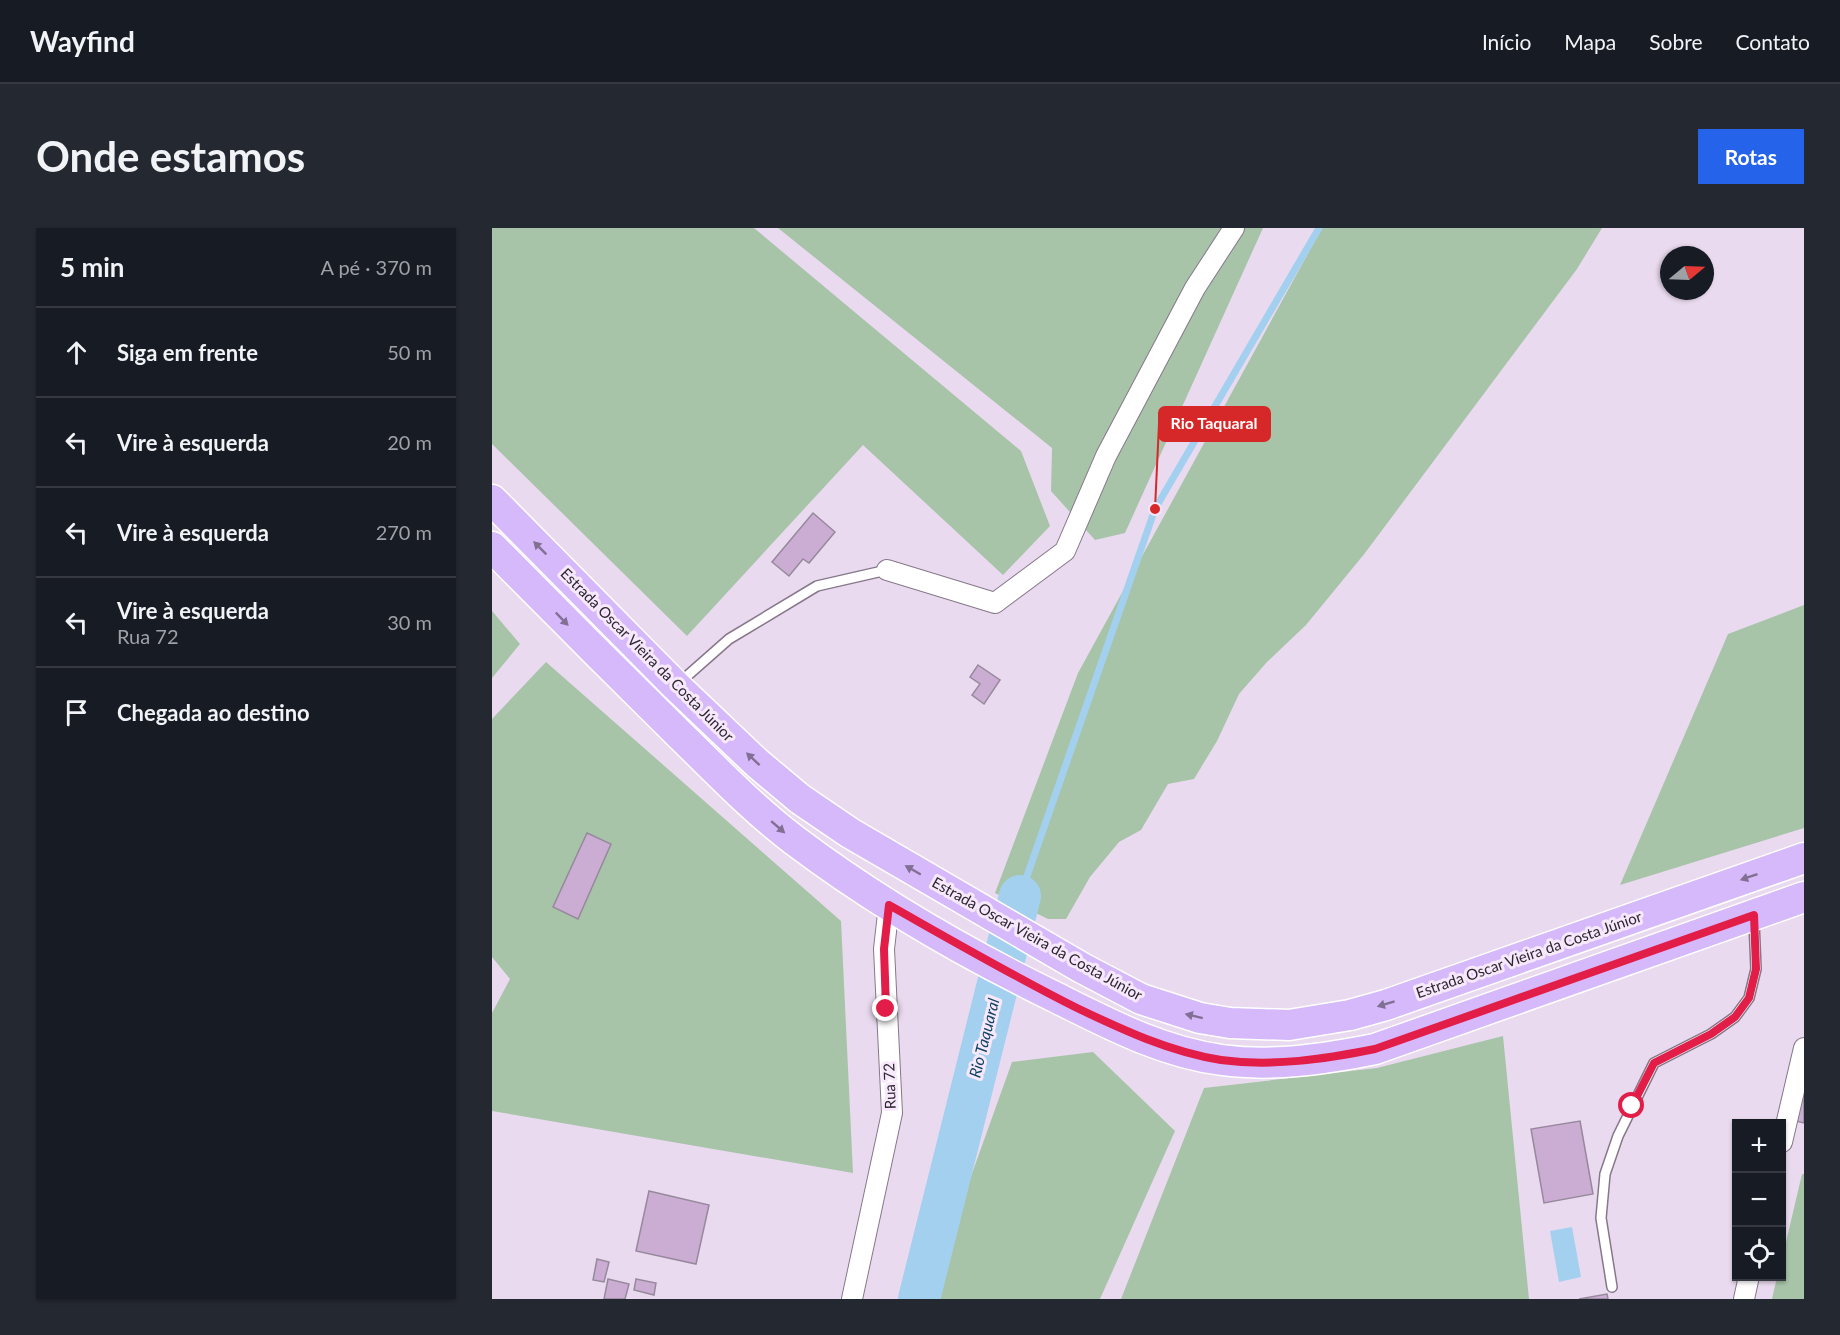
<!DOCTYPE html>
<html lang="pt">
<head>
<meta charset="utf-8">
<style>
	body { margin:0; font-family:Lato,sans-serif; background:#242831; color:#f1f3f6 }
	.controls { position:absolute; right:18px; bottom:18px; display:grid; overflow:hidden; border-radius:0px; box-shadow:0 2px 4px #0004 }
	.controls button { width:54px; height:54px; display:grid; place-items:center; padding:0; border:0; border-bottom:2px solid #363941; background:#171b24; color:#f1f3f6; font:30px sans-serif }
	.compass { position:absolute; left:1168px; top:18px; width:54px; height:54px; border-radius:50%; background:#171b24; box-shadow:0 2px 4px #0004; rotate:71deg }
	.stop { position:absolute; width:18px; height:18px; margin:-14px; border:4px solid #e11d48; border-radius:50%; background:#fff }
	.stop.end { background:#e11d48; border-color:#fff; box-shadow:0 2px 6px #0008 }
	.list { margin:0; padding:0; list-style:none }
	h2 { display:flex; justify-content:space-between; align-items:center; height:78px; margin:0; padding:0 24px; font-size:26px }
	h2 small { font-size:20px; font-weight:400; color:#9ea1a6 }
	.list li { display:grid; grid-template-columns:39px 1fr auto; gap:18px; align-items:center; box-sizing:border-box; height:90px; padding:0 24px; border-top:2px solid #363941 }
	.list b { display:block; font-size:22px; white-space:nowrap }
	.list p { margin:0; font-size:20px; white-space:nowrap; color:#9ea1a6 }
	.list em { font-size:20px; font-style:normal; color:#9ea1a6 }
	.icon { flex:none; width:33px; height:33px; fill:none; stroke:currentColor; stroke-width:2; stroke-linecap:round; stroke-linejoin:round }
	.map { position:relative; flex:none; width:1312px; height:1071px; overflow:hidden; border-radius:0px }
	header { display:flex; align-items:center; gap:36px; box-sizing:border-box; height:84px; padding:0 30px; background:#171b24; border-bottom:2px solid #363941 }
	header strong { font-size:28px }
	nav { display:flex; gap:33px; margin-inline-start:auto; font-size:21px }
	.intro { display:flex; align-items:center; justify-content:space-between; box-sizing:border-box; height:144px; padding:0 36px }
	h1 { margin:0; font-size:42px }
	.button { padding:15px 27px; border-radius:0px; background:#2563eb; color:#fff; font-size:21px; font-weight:700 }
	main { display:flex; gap:36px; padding:0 36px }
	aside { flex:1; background:#171b24; border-radius:0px; box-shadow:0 2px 4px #0004 }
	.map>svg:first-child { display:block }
	.green { fill:#a7c4a9 }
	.water { fill:#a4d0f0 }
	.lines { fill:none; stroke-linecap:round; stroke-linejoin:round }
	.stream { stroke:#a4d0f0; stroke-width:7 }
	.river { stroke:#a4d0f0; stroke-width:42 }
	.building { fill:#cbadd4; stroke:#97899c; stroke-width:1.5 }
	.service-casing { stroke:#86788a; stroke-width:12 }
	.minor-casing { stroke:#86788a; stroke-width:22 }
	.primary-casing { stroke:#fff; stroke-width:33 }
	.service { stroke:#fff; stroke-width:9 }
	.minor { stroke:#fff; stroke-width:20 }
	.primary { stroke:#d6b9fb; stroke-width:30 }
	.oneway { fill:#817094 }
	.route { stroke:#e11d48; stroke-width:8 }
	.labels { text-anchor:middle; stroke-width:6; stroke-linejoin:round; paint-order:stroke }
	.street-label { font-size:15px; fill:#2c262e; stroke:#f7e8fc }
	.water-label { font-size:16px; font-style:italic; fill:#104564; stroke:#f7e8fc }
	.leader { fill:none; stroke:#d62828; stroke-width:2 }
	.callout-dot { fill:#d62828; stroke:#f7e8fc; stroke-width:2 }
	.callout { fill:#d62828; stroke:#d62828; stroke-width:2 }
	.callout-label { font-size:16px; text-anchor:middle; font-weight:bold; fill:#fff }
</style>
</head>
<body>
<header>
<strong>Wayfind</strong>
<nav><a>Início</a><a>Mapa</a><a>Sobre</a><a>Contato</a></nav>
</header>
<div class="intro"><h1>Onde estamos</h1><a class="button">Rotas</a></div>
<main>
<aside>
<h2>5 min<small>A pé · 370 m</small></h2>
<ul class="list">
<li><svg class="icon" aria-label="ahead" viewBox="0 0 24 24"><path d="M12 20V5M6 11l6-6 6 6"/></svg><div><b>Siga em frente</b></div><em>50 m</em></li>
<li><svg class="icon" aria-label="left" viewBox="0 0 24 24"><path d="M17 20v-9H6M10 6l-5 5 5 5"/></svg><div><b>Vire à esquerda</b></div><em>20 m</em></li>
<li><svg class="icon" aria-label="left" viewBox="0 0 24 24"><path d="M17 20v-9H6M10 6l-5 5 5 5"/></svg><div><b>Vire à esquerda</b></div><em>270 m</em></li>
<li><svg class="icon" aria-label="left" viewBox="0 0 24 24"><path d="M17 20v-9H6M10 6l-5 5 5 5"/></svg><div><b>Vire à esquerda</b><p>Rua 72</p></div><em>30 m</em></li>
<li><svg class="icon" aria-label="arrive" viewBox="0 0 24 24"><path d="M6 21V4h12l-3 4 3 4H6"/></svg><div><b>Chegada ao destino</b></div></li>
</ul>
</aside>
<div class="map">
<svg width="1312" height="1071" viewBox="0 0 1312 1071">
	<rect width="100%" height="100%" fill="#eadaef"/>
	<g class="green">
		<path d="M0,0H262L529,223L558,298L511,347L371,217L195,408L0,216Z"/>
		<path d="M286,0H771L633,305L603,312L559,263L560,220Z"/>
		<path d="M830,0H1110L1085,41L873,325L814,397L775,434L747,466L725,513L702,551L676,556L649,602L627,614L598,649L574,691H556L503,665L586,445Z"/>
		<path d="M1312,377V600L1128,657L1236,406Z"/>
		<path d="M0,383L28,416L0,450Z"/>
		<path d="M54,434L349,693L361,945L0,883V785L18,751L0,729V491Z"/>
		<path d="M1011,808L1037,1071H629L712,860L885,840Z"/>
		<path d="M601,824L683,903L608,1071H435L520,834Z"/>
		<path d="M1310,946H1312V1071H1280L1285,1049L1290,1048V1031Z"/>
	</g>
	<path class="water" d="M1080,999L1089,1049L1067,1054L1058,1003Z"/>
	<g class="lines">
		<path class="stream" d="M528,668L663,281L827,0"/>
		<path class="river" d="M427,1071L528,668"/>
	</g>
	<g class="building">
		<path d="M321,285L343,304L317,335L311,331L297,348L280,334Z"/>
		<path d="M486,437L508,452L492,476L480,467L488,456L478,449Z"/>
		<path d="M95,605L119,616L86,691L61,679Z"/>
		<path d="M1312,860V895L1304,893Z"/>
		<path d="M1088,893L1101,966L1052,975L1039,901Z"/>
		<path d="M157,963L217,977L204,1036L144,1023Z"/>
		<path d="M105,1031L117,1034L112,1054L101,1052Z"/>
		<path d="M116,1051L137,1056L133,1071H112Z"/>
		<path d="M144,1051L164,1055L162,1067L142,1062Z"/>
		<path d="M1115,1066L1116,1071H1087Z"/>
	</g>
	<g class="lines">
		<g class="service-casing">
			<g id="service">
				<path d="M186,456L237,411L325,358L395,342"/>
				<path d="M1120,1059L1109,990L1113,946L1126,908L1162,835L1219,806L1243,789L1257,770L1264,741L1262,693"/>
			</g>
		</g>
		<g class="minor-casing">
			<g id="minor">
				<path d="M395,342L503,375L573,323L614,228L703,60L742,0"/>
				<path d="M1290,914L1312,820"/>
				<path d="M360,1071L400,885L392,721L397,677"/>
				<path d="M1252,1071L1257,1048"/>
			</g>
		</g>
		<g class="primary-casing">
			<g id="primary">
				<path d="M0,272L184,458L265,535L308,571L358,605L590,740L649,771L708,790L738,795L797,797L858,787L894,777L1312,630"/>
				<path d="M0,319C62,382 125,445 188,507C225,543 261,581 302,612C380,671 473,725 561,768C615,795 669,824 730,832C781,839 833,831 883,821L1312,669"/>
			</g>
		</g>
		<use href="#service" class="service"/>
		<use href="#minor" class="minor"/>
		<use href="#primary" class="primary"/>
	</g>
	<defs><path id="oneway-solid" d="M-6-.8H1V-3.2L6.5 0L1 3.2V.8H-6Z" transform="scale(1.5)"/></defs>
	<g class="oneway">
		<use href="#oneway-solid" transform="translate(48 320) rotate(-135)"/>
		<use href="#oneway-solid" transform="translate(70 391) rotate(46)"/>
		<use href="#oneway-solid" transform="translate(261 531) rotate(-137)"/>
		<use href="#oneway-solid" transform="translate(286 599) rotate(41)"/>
		<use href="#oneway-solid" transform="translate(421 642) rotate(-150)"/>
		<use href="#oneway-solid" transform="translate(1257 649) rotate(161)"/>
		<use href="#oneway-solid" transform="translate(894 776) rotate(163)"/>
		<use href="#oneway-solid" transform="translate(702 788) rotate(-166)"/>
	</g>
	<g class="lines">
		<path class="route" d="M394,781L392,721L397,677C459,712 521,748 585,780C631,802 678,824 729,832C781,839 833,831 883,821L1262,687L1264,741L1257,770L1243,789L1219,806L1162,835L1140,878"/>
	</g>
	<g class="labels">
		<g class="street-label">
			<text transform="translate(155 427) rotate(45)" y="5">Estrada Oscar Vieira da Costa Júnior</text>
			<text transform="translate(545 711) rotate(29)" y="5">Estrada Oscar Vieira da Costa Júnior</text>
			<text transform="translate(1037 727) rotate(-19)" y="5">Estrada Oscar Vieira da Costa Júnior</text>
			<text transform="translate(398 858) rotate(-92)" y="5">Rua 72</text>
		</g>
		<g class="water-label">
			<text transform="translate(492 810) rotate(-76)" y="6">Rio Taquaral</text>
		</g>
	</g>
	<path class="leader" d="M663 281L667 196"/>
	<circle class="callout-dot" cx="663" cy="281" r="6"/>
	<rect class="callout" x="667" y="179" width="111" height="34" rx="6"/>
	<g class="callout-label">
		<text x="722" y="201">Rio Taquaral</text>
	</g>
</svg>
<div class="controls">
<button>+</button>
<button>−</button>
<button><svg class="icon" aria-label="locate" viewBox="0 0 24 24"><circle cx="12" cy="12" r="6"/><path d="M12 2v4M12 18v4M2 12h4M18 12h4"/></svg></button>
</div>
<svg class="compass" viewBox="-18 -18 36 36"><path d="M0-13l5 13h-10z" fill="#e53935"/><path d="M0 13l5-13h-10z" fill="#9ea1a6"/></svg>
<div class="stop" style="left:1140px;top:878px"></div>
<div class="stop end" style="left:394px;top:781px"></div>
</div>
</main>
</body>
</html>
